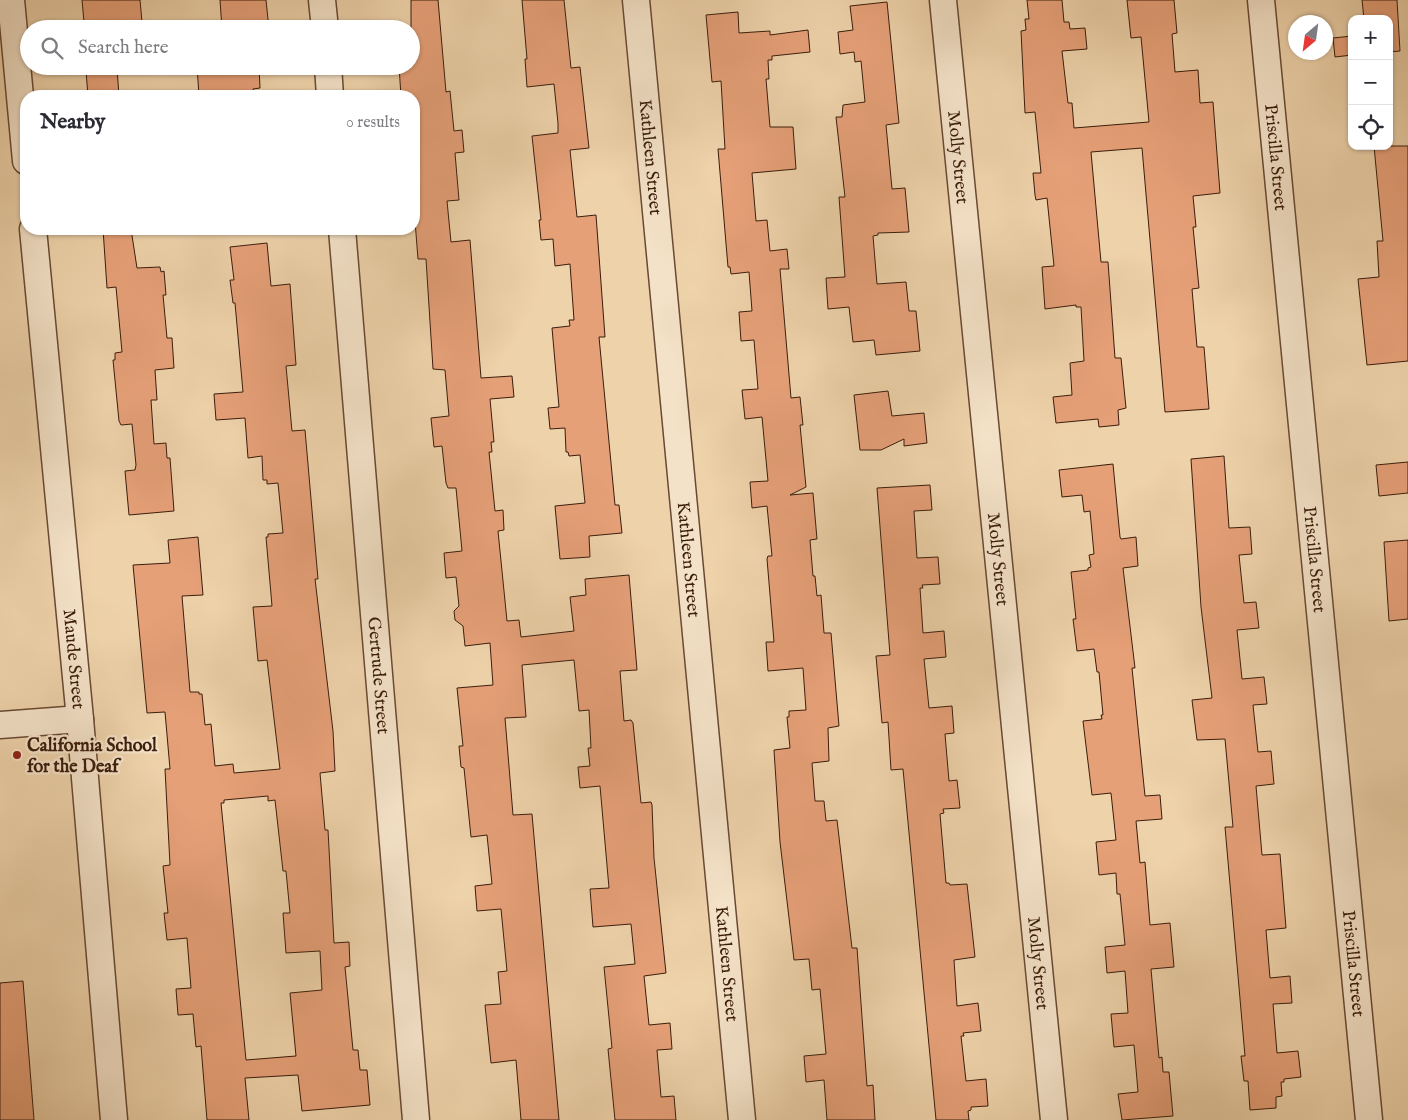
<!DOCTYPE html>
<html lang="en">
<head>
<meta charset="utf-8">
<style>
	body { margin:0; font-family:"IM FELL English",serif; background:#f2f2f3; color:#2b2b33 }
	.controls { position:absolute; right:15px; top:15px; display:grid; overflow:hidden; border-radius:10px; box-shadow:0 1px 4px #0004 }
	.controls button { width:45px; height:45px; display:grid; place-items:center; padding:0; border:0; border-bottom:1px solid #e1e1e2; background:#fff; color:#2b2b33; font:25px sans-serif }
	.compass { position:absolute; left:1288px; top:15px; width:45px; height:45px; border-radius:50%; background:#fff; box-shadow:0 1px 4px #0004; rotate:209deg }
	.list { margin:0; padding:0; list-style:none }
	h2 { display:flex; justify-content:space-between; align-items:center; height:65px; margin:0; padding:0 20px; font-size:21px }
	h2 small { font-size:16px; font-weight:400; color:#7c7c81 }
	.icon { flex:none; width:28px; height:28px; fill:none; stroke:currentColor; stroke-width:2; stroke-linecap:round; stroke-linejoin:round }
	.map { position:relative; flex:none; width:1408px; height:1120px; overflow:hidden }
	.search { position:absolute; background:#fff; box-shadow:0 1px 4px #0004; left:20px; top:20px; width:400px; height:55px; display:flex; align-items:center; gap:12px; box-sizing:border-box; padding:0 18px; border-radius:28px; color:#7c7c81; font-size:19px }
	.panel { position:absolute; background:#fff; box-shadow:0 1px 4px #0004; left:20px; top:90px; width:400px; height:145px; border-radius:20px }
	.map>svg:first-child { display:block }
	.building { fill:#e6a078; stroke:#3b1d0c; fill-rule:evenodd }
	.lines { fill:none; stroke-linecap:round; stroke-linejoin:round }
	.minor-casing { stroke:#684a34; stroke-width:29 }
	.minor { stroke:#f4e2c8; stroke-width:26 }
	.poi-dot { fill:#8f2418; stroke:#f4e2c8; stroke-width:2 }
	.labels { text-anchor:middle; stroke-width:4.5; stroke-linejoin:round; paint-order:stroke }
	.street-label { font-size:18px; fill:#3b1d0c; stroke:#f4e2c8 }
	.poi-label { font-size:18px; font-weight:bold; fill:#3b1d0c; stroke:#f4e2c8; text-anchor:start }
</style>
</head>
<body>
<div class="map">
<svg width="1408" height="1120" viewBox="0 0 1408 1120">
	<rect width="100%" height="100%" fill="#eed2aa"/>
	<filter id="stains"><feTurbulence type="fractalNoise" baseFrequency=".004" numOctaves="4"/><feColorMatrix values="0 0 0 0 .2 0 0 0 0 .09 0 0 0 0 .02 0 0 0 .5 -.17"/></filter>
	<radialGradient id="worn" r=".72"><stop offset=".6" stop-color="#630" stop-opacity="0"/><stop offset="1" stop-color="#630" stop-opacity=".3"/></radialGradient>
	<g class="building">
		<path d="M82,0H140L142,22L126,23L127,29H97L93,21L84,22Z"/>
		<path d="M220,0H266L269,29H222Z"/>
		<path d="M411,0H438L446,92L450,91L454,131L462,130L464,152L455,153L459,200L447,201L451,242L470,240L481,378L512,376L514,397L490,399L494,442H491L492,452H489L495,511L503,510L504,530L498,531L507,621L519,620L521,637L574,631L570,597L586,595L585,579L629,575L637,670L620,671L624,721L631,720L633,723L641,803L651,802L652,805L654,858L666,973L644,976L649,1025L670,1023L672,1049L657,1050L661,1097L674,1096L676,1120H615L608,1049L612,1048L604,967L635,964L631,924L593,927L590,889L609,888L600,786L580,788L578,767L590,766L588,748H591L589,710L579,711L574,660L522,665L526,717L505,718L513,815L532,814L559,1120H521L516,1060L491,1063L485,1005L501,1004L498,972L507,971L501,909L477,911L475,886L492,884L487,835L471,837L464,768L461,767L459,746H463L457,688L493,685L490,643L465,646L463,626L455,620L454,611L459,606L456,577L446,578L444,553L462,551L456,488H448L446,483L442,446L434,447L431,418L449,416L445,370L433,369L426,259H418L414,208V96H401L399,66H411Z"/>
		<path d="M522,0H564L571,68L580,67L589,148L570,150L577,217L596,215L605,337H599L615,505H619L622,533L589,536L590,557L560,559L555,506L585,503L580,455L569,456L568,452H566L565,428L550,429L548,408L559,407L552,328L570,326L569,320H574L570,264L555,266L553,239L541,240L539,220H541L532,136L558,133V123L554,84L527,87L525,59H527Z"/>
		<path d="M1027,0H1062L1064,22H1069L1070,29L1085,28L1087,49L1062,51L1068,103H1072L1074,128L1149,122L1141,37L1131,38L1127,0H1174L1177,33L1172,34L1175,72L1198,70L1200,103L1213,102L1220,193L1193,196L1196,227H1193L1199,288L1192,289L1197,347H1204L1209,409L1165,412L1142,148L1091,152L1101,262H1108L1115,358H1121L1126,408L1118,410L1119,425L1099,427L1098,419L1056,423L1053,397L1072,395L1070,363L1084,361L1081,307H1076V305L1045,309L1042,267L1054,266L1047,198L1036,200L1035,195L1033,173H1041L1035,112L1025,113L1021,31L1026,30L1025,19H1029Z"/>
		<path d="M1362,0H1397L1400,51L1389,52V19H1364Z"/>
		<path d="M887,2L899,123L886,125L892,189L905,188L909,232L878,233V235L873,236L877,284L906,282L909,311H916L920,351L876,355L874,340L853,342L849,307L828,309L826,278L845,277L839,197H845L836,117H842L843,105L865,102L861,61L855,62L854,52L840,54L838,32L853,30L850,6Z"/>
		<path d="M738,12L739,33L770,31V35L808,30L810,52L772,56V60H768L769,79H766L770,127H793L796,169L752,173L756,221L767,220L770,251L787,249L789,269H780L791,398L800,397L803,425H800L806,487L790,495L813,493L817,539L810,540L813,576H815L817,596L821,595L824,633H831L839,726L828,728L829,761L812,763L815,801H824L826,821L837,820L852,948H857L867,1086L873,1085L875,1120H827L824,1080L806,1082L804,1056L826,1054L820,989L812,990L809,959L794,960L780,842L774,750L790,748L787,717H789V711L806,710L803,668L768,671L766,642H774L767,559L768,556H772L767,506L752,508L750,482L768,481L762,417L745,419L742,390L758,389L754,340L741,341L739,312L752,311L749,272L731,274L730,267H728L718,149H725L721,81L712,82L706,15Z"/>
		<path d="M1352,36V55L1335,57L1333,38Z"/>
		<path d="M197,66H259L260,88L253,89L254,96H199Z"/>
		<path d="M117,68L119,96H88L86,71Z"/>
		<path d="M1374,146H1408V361L1367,365L1358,279L1379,277L1377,241H1383Z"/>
		<path d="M103,229H131L137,268L160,267L161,272L164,271L166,295H163L167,338H172L174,368L155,370L157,400H151L154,444L166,443L167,458H170L174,511L129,515L125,471L135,470L136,465L132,424L121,425L119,421L113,360H115V353L122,352L116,287L107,288Z"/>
		<path d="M267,243L271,286L290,284L296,365L286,366L292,431L305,430L318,579H315L333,731L335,771L320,773L325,830H328L334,943L349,942L350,966L345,967L353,1050H358L360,1070H367L370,1105L302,1111L298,1075L245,1078L249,1120H207L201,1046L196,1047L193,1014L178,1015L176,989L191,988L187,938L167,940L164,913H168L163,866L170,865L165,769H170L165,712L147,713L133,565L170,563L168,540L198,537L203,595L182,596L190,692H199V694H202L205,725L211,724L215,766L233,764L234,773L280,769L267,660L258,661L253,607L272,606L266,537H268V534L283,533L278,483L267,484V480H263L262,456L248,458L245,418L216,420L214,394L243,392L235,303H233L230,280H234L230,247ZM268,796V801L275,800L283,871H286L290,913H283L286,953L320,951L322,990L290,993L296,1056L246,1060L221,803H224V800Z"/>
		<path d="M888,391L892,416L924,413L927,443L904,446V439L881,450H860L854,395Z"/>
		<path d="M1224,456L1229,528L1250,527L1252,554L1239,555L1244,603L1256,602L1259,628L1237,630L1242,679L1264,677L1267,704L1253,705L1258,752L1271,751L1274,784L1256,786L1262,855L1280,854L1286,928L1266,930L1270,978L1290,976L1292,1003L1273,1004L1277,1053L1298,1051L1301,1077L1284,1079V1082H1281L1282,1096L1276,1097V1108L1250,1110L1248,1081H1244L1241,1056H1245L1225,827H1233L1225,739L1197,740L1192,700L1212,698L1201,607L1191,459Z"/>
		<path d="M1408,462V493L1379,496L1376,465Z"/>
		<path d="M1113,464L1120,537L1121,539L1136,537L1138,566L1123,568L1135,668H1132L1145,796L1160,795L1162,819L1136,821L1140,863L1145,862L1150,925L1170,923L1174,967L1151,969L1159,1058L1162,1057L1163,1072H1169L1173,1116L1122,1120L1118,1094L1138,1092L1134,1045L1114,1047L1111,1014L1128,1013L1125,971L1107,973L1105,947L1125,945L1120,894H1117L1116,873L1099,875L1096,842L1116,840L1111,793L1092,795L1083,721L1102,719L1101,715H1103L1099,672H1097L1094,649L1077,651L1073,619H1076L1071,572L1088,570V568L1091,567L1089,555L1094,554L1090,511L1084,512L1082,495L1062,497L1059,470Z"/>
		<path d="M930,485L932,510L914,511L917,558L938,557L940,584L922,585L923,588H920L923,633L944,631L946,657L924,659L929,708L952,706L954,733L945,734L949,781L957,780L960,808L943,809L944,813L940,814L946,883H949L950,885L967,884L975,957L954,960L957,1006L978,1003L981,1031L963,1033L964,1036H961L966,1081L986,1079L988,1106L971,1107V1110L968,1111L969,1120H936L903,769L891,770L888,722L882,723L876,656L890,655L877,488Z"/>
		<path d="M1408,540V619L1389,621L1384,542Z"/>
		<path d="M23,981L34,1120H0V983Z"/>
	</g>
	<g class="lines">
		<g class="minor-casing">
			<g id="minor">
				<path d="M11,0L26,161"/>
				<path d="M322,0L325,29"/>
				<path id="s1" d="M636,0L742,1120"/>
				<path id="s2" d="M943,0L1054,1120"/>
				<path id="s3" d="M1261,0L1369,1120"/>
				<path d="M328,66L330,96"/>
				<path id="s4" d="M33,229L80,719L114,1120"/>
				<path id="s5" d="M342,229L416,1120"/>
				<path d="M0,725L80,719"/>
			</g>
		</g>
		<use href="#minor" class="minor"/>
	</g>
	<circle class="poi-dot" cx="17" cy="755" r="5"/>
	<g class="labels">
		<g class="street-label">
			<text dy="6" stroke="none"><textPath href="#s1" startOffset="158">Kathleen Street</textPath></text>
			<text dy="6" stroke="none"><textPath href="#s2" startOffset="158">Molly Street</textPath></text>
			<text dy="6" stroke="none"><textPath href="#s3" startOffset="158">Priscilla Street</textPath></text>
			<text dy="6" stroke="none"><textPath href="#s1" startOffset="562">Kathleen Street</textPath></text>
			<text dy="6" stroke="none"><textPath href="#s2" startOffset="562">Molly Street</textPath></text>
			<text dy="6" stroke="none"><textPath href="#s3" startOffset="562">Priscilla Street</textPath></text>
			<text dy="6" stroke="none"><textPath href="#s4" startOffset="432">Maude Street</textPath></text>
			<text dy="6" stroke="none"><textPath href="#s5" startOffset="448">Gertrude Street</textPath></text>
			<text dy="6" stroke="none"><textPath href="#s1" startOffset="968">Kathleen Street</textPath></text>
			<text dy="6" stroke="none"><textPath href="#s2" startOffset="968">Molly Street</textPath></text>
			<text dy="6" stroke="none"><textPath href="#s3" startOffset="968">Priscilla Street</textPath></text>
		</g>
		<g class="poi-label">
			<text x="27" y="751">California School<tspan x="27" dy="21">for the Deaf</tspan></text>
		</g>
	</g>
	<rect width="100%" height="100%" filter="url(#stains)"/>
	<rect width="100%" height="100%" fill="url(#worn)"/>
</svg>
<div class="controls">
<button>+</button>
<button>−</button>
<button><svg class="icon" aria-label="locate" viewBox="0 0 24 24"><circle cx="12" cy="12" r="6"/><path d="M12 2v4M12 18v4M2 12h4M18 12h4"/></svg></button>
</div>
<svg class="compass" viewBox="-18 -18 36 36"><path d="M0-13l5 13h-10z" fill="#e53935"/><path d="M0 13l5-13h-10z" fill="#7c7c81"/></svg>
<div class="search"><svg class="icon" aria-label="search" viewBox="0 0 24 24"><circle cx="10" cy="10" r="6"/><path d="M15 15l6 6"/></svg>Search here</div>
<section class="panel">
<h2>Nearby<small>0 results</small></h2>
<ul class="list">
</ul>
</section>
</div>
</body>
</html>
